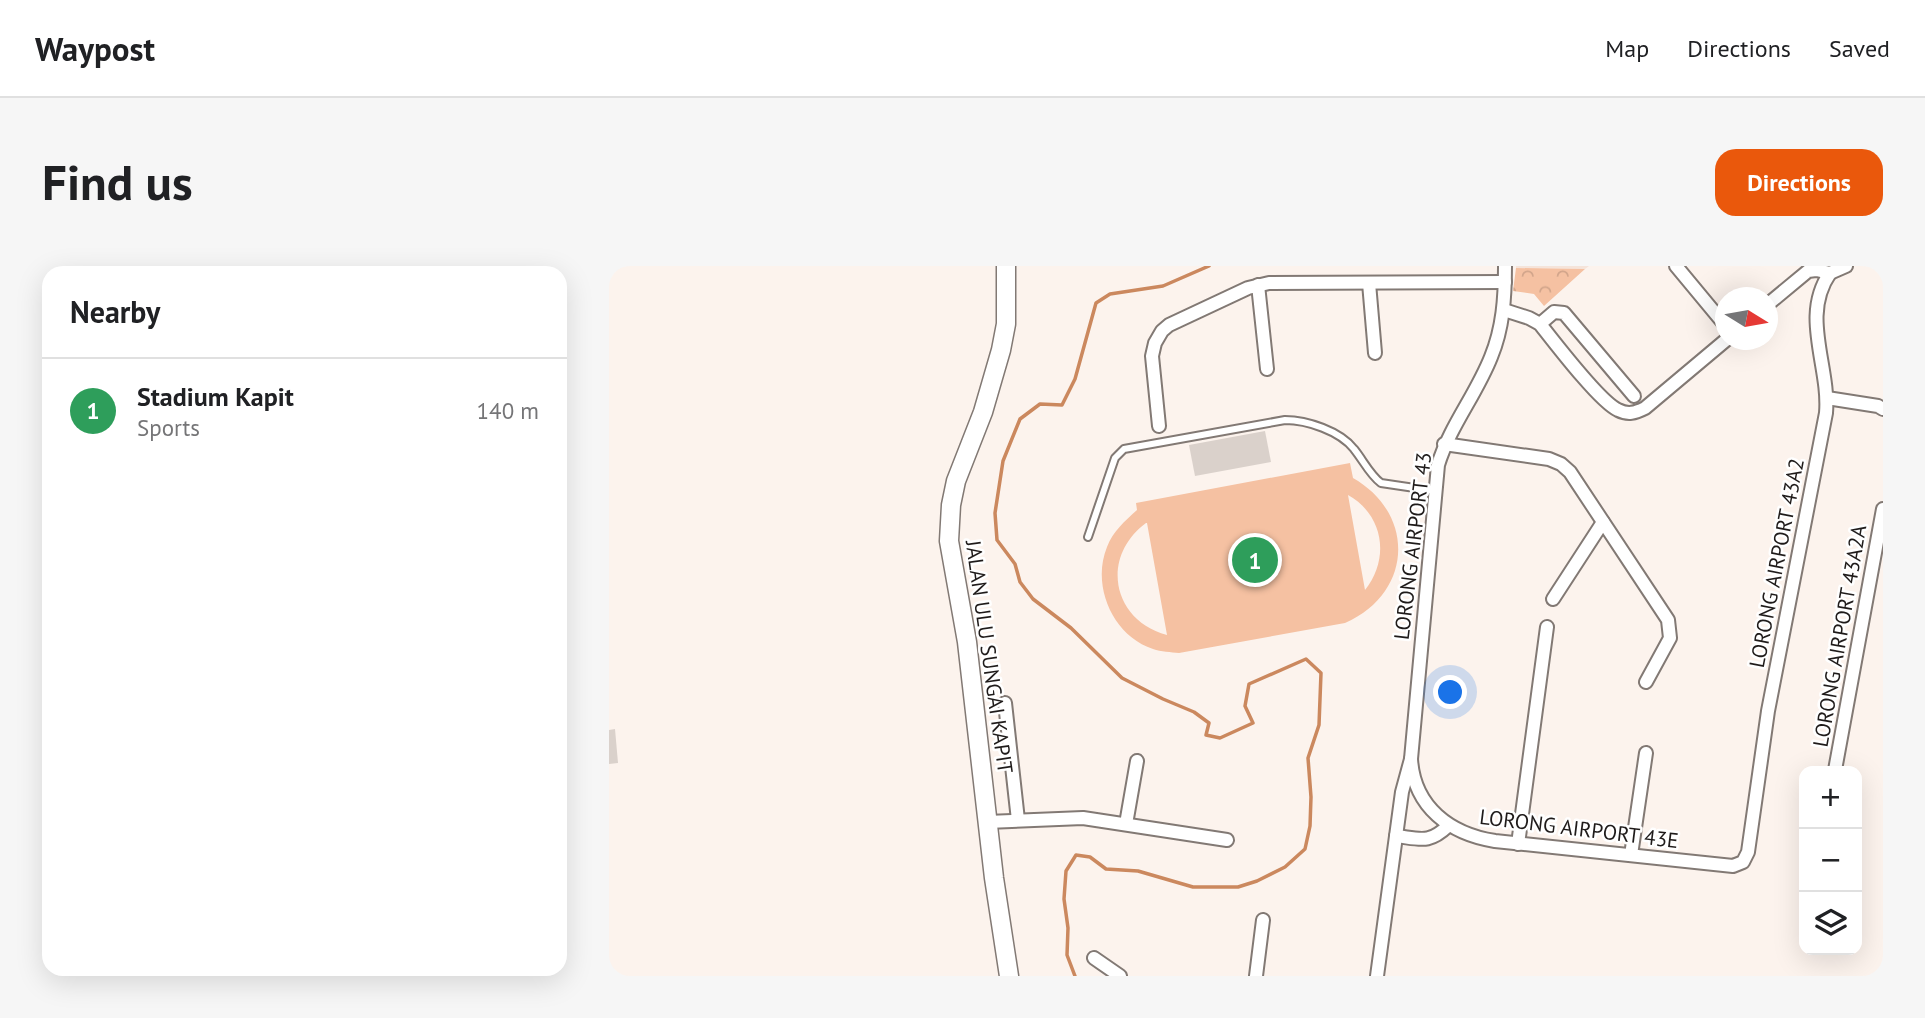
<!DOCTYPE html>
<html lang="en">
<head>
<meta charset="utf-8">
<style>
	body { margin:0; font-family:"PT Sans",sans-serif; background:#f6f6f6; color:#202124 }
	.controls { position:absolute; right:21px; bottom:21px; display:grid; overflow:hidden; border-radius:14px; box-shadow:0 7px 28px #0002 }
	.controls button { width:63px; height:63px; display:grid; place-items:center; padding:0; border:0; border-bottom:2px solid #e0e0e0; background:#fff; color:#202124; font:35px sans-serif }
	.compass { position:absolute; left:1106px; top:21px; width:63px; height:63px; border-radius:50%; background:#fff; box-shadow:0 7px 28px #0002; rotate:101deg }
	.you { position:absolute; left:842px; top:427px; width:24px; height:24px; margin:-18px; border:5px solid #fff; border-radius:50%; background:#1a73e8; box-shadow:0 0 0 10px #1a73e833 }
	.badge { display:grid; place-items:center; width:46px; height:46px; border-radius:50%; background:#ea580c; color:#fff; font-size:23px; font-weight:700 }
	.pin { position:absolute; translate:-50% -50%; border:4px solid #fff; box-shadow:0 2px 7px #0006 }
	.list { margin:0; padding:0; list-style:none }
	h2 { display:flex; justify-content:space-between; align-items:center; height:91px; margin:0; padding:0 28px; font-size:30px }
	h2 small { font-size:23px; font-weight:400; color:#757577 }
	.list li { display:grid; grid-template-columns:46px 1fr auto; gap:21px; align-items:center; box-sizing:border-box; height:105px; padding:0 28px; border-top:2px solid #e0e0e0 }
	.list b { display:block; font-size:26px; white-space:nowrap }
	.list p { margin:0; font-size:23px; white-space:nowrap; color:#757577 }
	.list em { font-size:23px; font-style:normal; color:#757577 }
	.icon { flex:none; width:38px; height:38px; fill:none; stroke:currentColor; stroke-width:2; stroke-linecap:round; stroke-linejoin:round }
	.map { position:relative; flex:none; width:1274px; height:710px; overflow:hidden; border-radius:21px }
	header { display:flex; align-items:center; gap:42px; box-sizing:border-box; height:98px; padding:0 35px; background:#fff; border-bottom:2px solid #e0e0e0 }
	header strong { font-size:33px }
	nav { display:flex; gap:38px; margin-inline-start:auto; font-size:24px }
	.intro { display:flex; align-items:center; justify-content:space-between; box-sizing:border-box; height:168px; padding:0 42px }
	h1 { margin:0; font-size:49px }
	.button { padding:18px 32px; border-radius:21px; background:#ea580c; color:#fff; font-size:24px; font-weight:700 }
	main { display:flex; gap:42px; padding:0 42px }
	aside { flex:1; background:#fff; border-radius:21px; box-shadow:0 7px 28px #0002 }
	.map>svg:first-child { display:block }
	.built { fill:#f5e4da }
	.forest { fill:url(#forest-crowns) }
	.garden { fill:#f5c1a2; fill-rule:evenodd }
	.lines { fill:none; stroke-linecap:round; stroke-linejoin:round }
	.stream { stroke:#cb885e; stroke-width:3.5 }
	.building { fill:#dad1cb }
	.service-casing { stroke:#827974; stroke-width:10 }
	.minor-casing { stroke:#827974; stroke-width:16 }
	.secondary-casing { stroke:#827974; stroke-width:21 }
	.service { stroke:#fff; stroke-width:6 }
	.minor { stroke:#fff; stroke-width:12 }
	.secondary { stroke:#fff; stroke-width:18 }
	.labels { text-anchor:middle; stroke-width:5; stroke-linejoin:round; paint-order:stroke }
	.street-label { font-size:21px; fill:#1f1b1a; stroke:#fff }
</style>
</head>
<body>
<header>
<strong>Waypost</strong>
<nav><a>Map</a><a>Directions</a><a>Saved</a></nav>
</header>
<div class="intro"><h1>Find us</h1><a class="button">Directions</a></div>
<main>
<aside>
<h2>Nearby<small></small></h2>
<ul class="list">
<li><span class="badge" style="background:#2e9e5b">1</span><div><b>Stadium Kapit</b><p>Sports</p></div><em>140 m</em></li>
</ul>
</aside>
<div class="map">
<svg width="1274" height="710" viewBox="0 0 1274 710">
	<defs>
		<pattern id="forest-crowns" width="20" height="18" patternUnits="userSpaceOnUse" patternTransform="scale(1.75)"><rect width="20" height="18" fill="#f5c1a2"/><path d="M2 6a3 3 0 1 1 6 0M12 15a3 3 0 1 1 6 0" fill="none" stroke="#d2a58b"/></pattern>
	</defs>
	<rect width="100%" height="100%" fill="#fcf3ed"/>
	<path class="built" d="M907,0H980L976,3L907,2Z"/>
	<path class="forest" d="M907,2L976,3L935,40L925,28L904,25Z"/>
	<path class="garden" d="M741,197L744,212C807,248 804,327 736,357L570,387C562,386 552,386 544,383C504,370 482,320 498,281C504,265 516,255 528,244L527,237ZM739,229C775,249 781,293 756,324ZM537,257H538L558,369C503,354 491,291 537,257Z"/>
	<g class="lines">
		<path class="stream" d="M466,710L458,689L459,662L455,633L457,605L467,589L481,591L497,603L529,605L584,621H629L648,615L676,601L696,583L701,560L702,531L699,492L710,459L712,407L697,393L640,418L636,440L644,457L611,472L597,469L600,457L585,446L554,433L513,412L462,362L424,333L411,316L406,298L388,274L386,247L394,195L411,153L431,138L453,139L466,113L487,37L501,28L554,20L600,0"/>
	</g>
	<g class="building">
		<path d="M656,165L662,196L586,210L580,179Z"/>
		<path d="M6,463L9,497L0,498V464Z"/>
	</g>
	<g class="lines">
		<g class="service-casing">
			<path id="service" d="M479,271L506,192L515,183L676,154C698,154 731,165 745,183C754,194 761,209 772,217L826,225"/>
		</g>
		<g class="minor-casing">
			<g id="minor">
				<path d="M1067,0L1116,59"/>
				<path d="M1221,7L1237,0"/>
				<path d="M760,17L766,87"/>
				<path d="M649,19L658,103"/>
				<path d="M1158,39L1199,5L1207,4L1221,7"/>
				<path d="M895,44L920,52L931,58C946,77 991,136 1009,144C1019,149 1026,147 1036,142L1117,74"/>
				<path d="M931,58L945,46L955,47L1025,130"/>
				<path d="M1218,132L1269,140L1274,143"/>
				<path d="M550,160L543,90L546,77L553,65L560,59L639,22L660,17L896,16"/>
				<path d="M835,178L940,193L952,198L961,206L1059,354L1061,372L1037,416"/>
				<path d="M944,333L994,256"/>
				<path d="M396,437L409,554"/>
				<path d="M802,493C805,541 841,568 886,575L1124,600L1134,596L1139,586L1159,445L1217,147C1221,100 1191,50 1221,7"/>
				<path d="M1226,504L1274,243"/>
				<path d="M378,556L474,552L618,574"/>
				<path d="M517,558L528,495"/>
				<path d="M787,570C812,573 820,578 839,560"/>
				<path d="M909,578L938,361"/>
				<path d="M1022,589L1037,487"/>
				<path d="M485,692L511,710"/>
				<path d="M647,710L654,654"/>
				<path d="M768,710L793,526L802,493L829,199C841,160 867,129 882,91C894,62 896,32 896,0"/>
			</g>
		</g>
		<g class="secondary-casing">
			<path id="secondary" d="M397,0V58L392,84L374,146L347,215L342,239L340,275L358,376L385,612L400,710"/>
		</g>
		<use href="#service" class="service"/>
		<use href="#minor" class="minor"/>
		<use href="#secondary" class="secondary"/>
	</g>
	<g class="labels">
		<g class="street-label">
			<text transform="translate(804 280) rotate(-83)" y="7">LORONG AIRPORT 43</text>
			<text transform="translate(1168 297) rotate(-79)" y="7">LORONG AIRPORT 43A2</text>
			<text transform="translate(1231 370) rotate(-80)" y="7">LORONG AIRPORT 43A2A</text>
			<text transform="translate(380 391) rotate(82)" y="7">JALAN ULU SUNGAI KAPIT</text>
			<text transform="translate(970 563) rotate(7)" y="7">LORONG AIRPORT 43E</text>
		</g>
	</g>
</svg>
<div class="controls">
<button>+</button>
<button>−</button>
<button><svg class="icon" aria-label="layers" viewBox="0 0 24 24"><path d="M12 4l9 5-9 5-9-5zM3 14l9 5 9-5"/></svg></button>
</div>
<svg class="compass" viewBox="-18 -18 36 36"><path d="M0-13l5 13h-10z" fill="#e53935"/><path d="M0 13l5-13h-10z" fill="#757577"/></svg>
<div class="you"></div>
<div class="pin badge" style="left:646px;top:294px;background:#2e9e5b">1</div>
</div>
</main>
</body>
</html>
